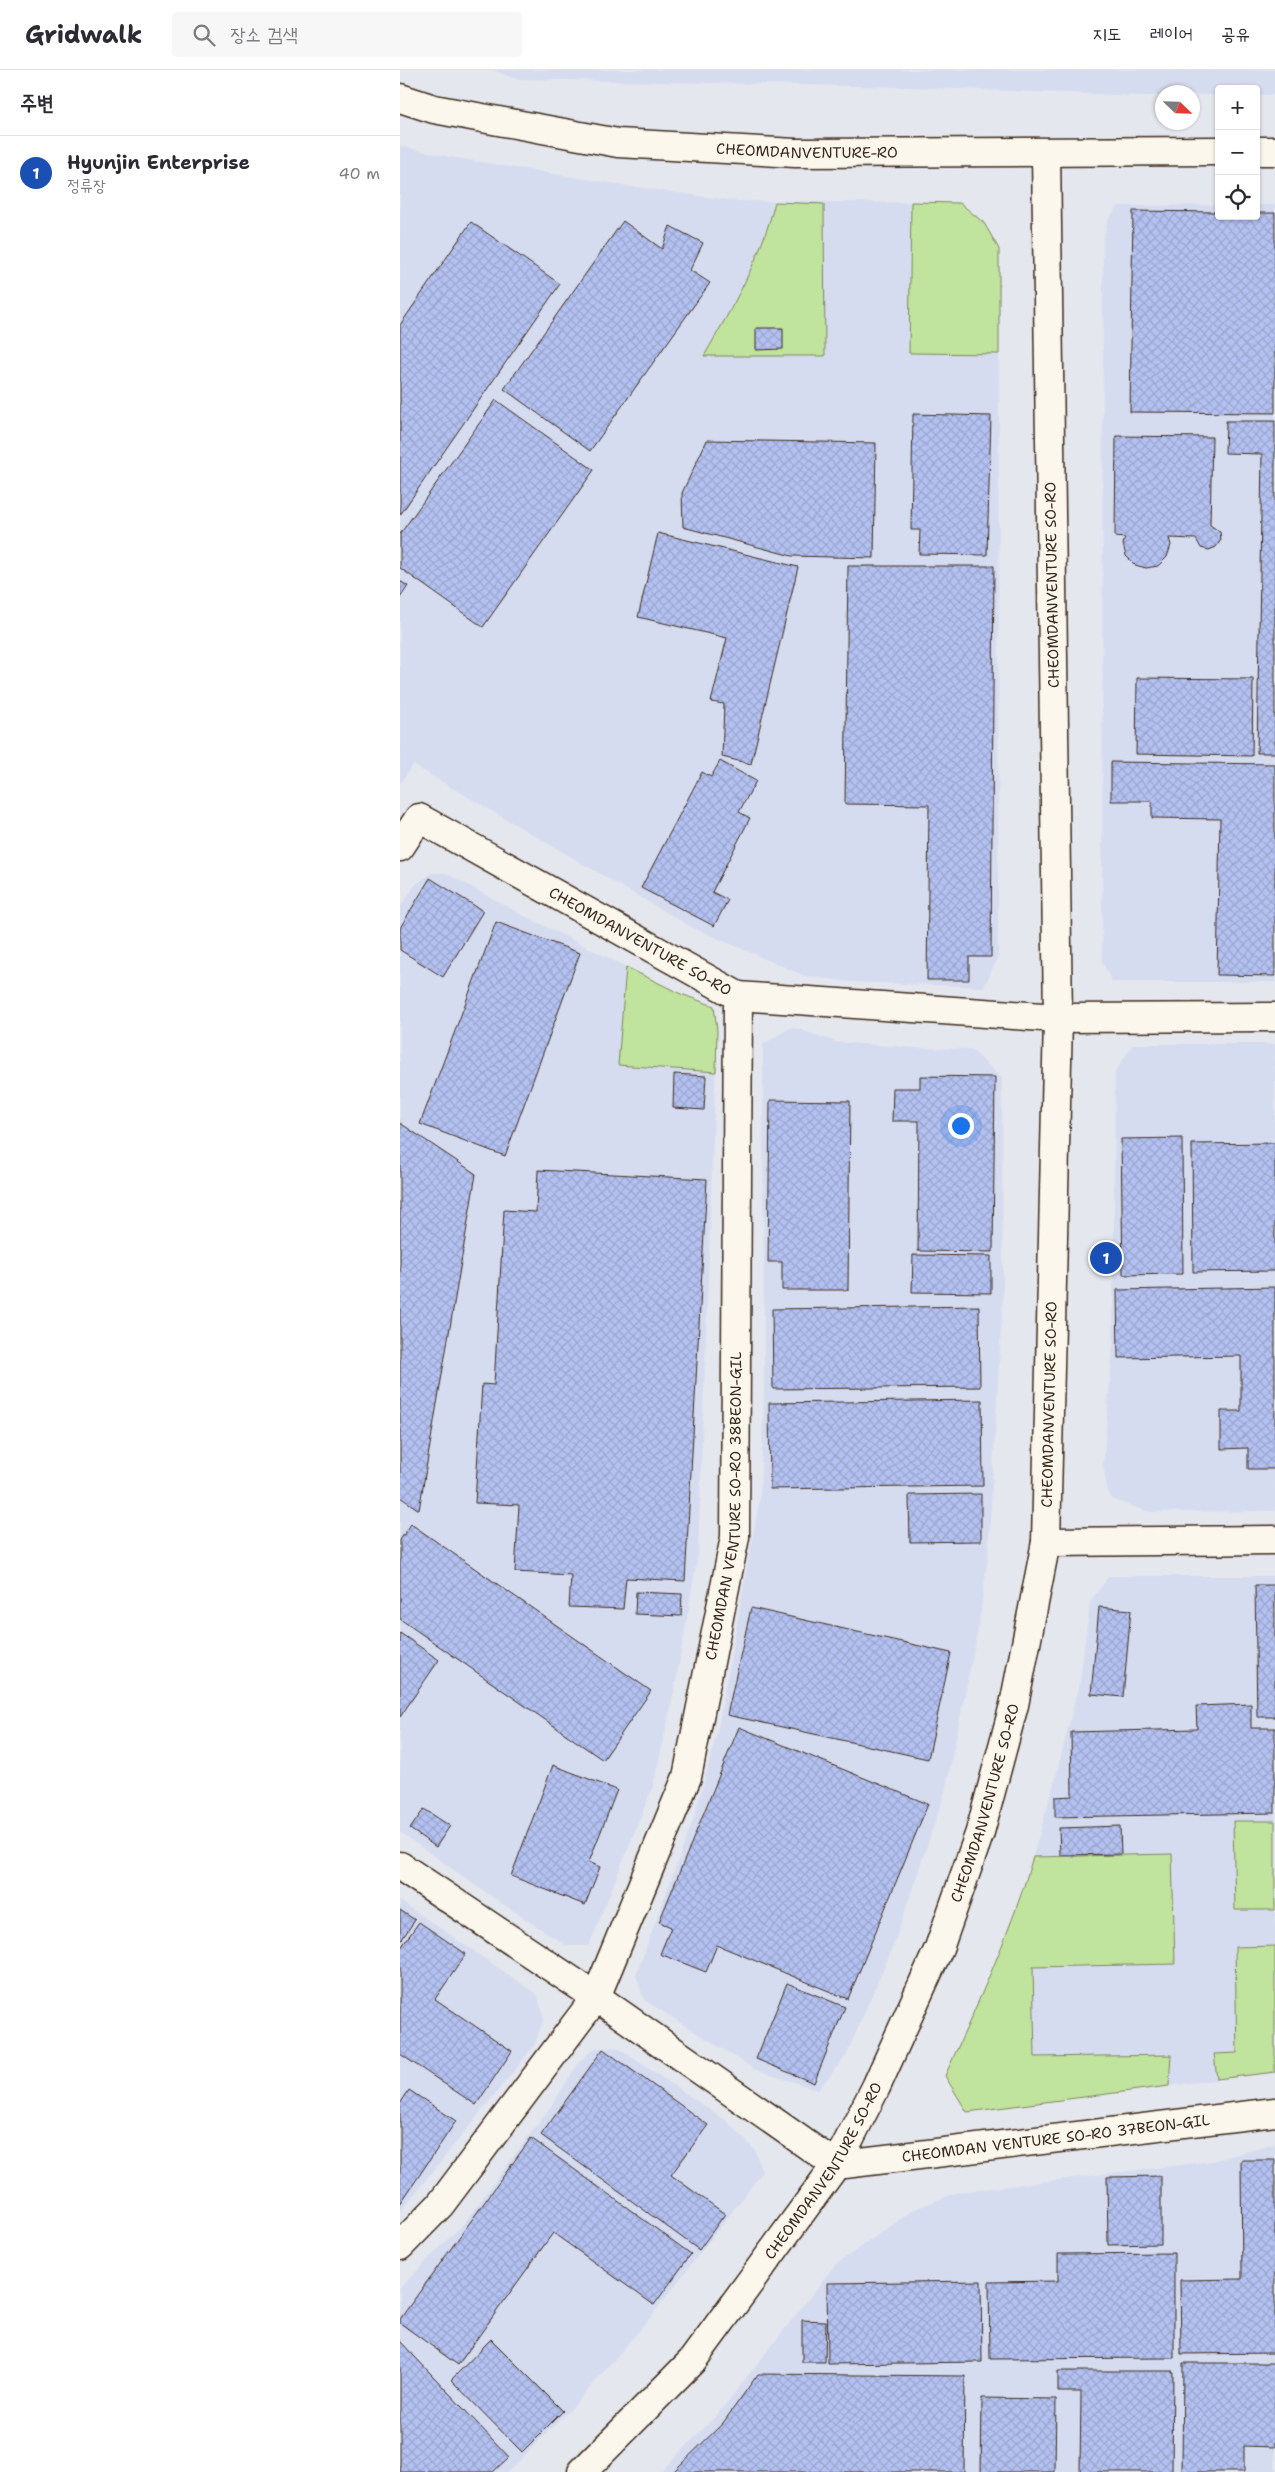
<!DOCTYPE html>
<html lang="ko">
<head>
<meta charset="utf-8">
<style>
	body { margin:0; font-family:"Shantell Sans","Poor Story",sans-serif; background:#f7f7f7; color:#2b2b33 }
	.controls { position:absolute; right:15px; top:15px; display:grid; overflow:hidden; border-radius:5px; box-shadow:0 1px 4px #0004 }
	.controls button { width:45px; height:45px; display:grid; place-items:center; padding:0; border:0; border-bottom:1px solid #e1e1e2; background:#fff; color:#2b2b33; font:25px sans-serif }
	.compass { position:absolute; left:755px; top:15px; width:45px; height:45px; border-radius:50%; background:#fff; box-shadow:0 1px 4px #0004; rotate:113deg }
	.you { position:absolute; left:560px; top:1055px; width:18px; height:18px; margin:-12px; border:4px solid #fff; border-radius:50%; background:#1a73e8; box-shadow:0 0 0 8px #1a73e833 }
	.badge { display:grid; place-items:center; width:32px; height:32px; border-radius:50%; background:#c8321e; color:#fff; font-size:16px; font-weight:700 }
	.pin { position:absolute; translate:-50% -50%; border:2px solid #fff; box-shadow:0 1px 5px #0006 }
	.list { margin:0; padding:0; list-style:none }
	h2 { display:flex; justify-content:space-between; align-items:center; height:65px; margin:0; padding:0 20px; font-size:21px }
	h2 small { font-size:16px; font-weight:400; color:#7c7c81 }
	.list li { display:grid; grid-template-columns:32px 1fr auto; gap:15px; align-items:center; box-sizing:border-box; height:75px; padding:0 20px; border-top:1px solid #e1e1e2 }
	.list b { display:block; font-size:19px; white-space:nowrap }
	.list p { margin:0; font-size:16px; white-space:nowrap; color:#7c7c81 }
	.list em { font-size:16px; font-style:normal; color:#7c7c81 }
	.icon { flex:none; width:28px; height:28px; fill:none; stroke:currentColor; stroke-width:2; stroke-linecap:round; stroke-linejoin:round }
	.map { position:relative; flex:none; width:875px; height:2402px; overflow:hidden }
	header { display:flex; align-items:center; gap:30px; box-sizing:border-box; height:70px; padding:0 25px; background:#fff; border-bottom:1px solid #e1e1e2 }
	header strong { font-size:24px }
	nav { display:flex; gap:28px; margin-inline-start:auto; font-size:18px }
	.search { width:350px; height:45px; background:#f7f7f7; display:flex; align-items:center; gap:12px; box-sizing:border-box; padding:0 18px; border-radius:5px; color:#7c7c81; font-size:19px }
	main { display:flex }
	aside { flex:1; background:#fff }
	.map>svg:first-child { display:block }
	.built { fill:#d6dcef }
	.green { fill:#c0e39d; stroke:#7e865e }
	.building { fill:url(#building-cross-hatch); stroke:#3b2a1e }
	.lines { fill:none; stroke-linecap:round; stroke-linejoin:round }
	.minor-casing { stroke:#3b2a1e; stroke-width:31 }
	.tertiary-casing { stroke:#3b2a1e; stroke-width:31 }
	.minor { stroke:#fbf7ec; stroke-width:28 }
	.tertiary { stroke:#fbf7ec; stroke-width:28 }
	.labels { text-anchor:middle; stroke-width:5; stroke-linejoin:round; paint-order:stroke }
	.street-label { font-size:15px; fill:#3b2a1e; stroke:#fbf7ec }
</style>
</head>
<body>
<header>
<strong>Gridwalk</strong>
<div class="search"><svg class="icon" aria-label="search" viewBox="0 0 24 24"><circle cx="10" cy="10" r="6"/><path d="M15 15l6 6"/></svg>장소 검색</div>
<nav><a>지도</a><a>레이어</a><a>공유</a></nav>
</header>
<main>
<aside>
<h2>주변<small></small></h2>
<ul class="list">
<li><span class="badge" style="background:#1a4fb4">1</span><div><b>Hyunjin Enterprise</b><p>정류장</p></div><em>40 m</em></li>
</ul>
</aside>
<div class="map">
<svg width="875" height="2402" viewBox="0 0 875 2402">
	<defs>
		<pattern id="building-cross-hatch" width="8" height="8" patternUnits="userSpaceOnUse" patternTransform="scale(1.25)"><rect width="8" height="8" fill="#b3c1f1"/><path d="M0 0l8 8M0 8l8-8" fill="none" stroke="#9ba6ce"/></pattern>
	</defs>
	<rect width="100%" height="100%" fill="#e5e7ee"/>
	<filter id="ink" filterUnits="userSpaceOnUse"><feTurbulence type="fractalNoise" baseFrequency=".02" numOctaves="2"/><feDisplacementMap in="SourceGraphic" scale="10" xChannelSelector="R" yChannelSelector="G"/><feConvolveMatrix kernelMatrix="1 2 1 2 8 2 1 2 1" color-interpolation-filters="sRGB"/></filter>
	<g filter="url(#ink)">
		<g class="built">
			<path d="M93,0H875V25H856V19H819V26L762,22V26H744L506,17L116,9Z"/>
			<path d="M0,76L50,87L228,116L336,131L560,133L584,153L599,179V284L598,887L584,917L450,912L405,906L291,857L13,695L0,714Z"/>
			<path d="M819,135V146H856V135H875V912H712L702,892L703,169L708,150L718,136Z"/>
			<path d="M32,803H46L113,840L281,924L314,936L317,960L298,1484L274,1623L253,1716L189,1876H167L89,1825L0,1762V838L15,815Z"/>
			<path d="M392,957L437,972L516,978L571,979L602,1008L603,1226L588,1487L578,1560L545,1722L494,1874L446,1986L418,2020L356,2000L244,1930L236,1905L296,1742L317,1662L360,1427L364,1326L363,974Z"/>
			<path d="M733,974H875V1441L749,1442L711,1429L707,1418L703,1395L713,1275L715,1002Z"/>
			<path d="M709,1506H875V2002L567,2042L545,2006L585,1918L622,1824L654,1714L680,1610L690,1532Z"/>
			<path d="M0,1831L137,1924L144,1948L134,1976L0,2142Z"/>
			<path d="M217,1977L328,2052L355,2080L362,2103L250,2248L175,2335L108,2402H0V2218L64,2153L152,2035L179,1992L195,1978Z"/>
			<path d="M875,2074V2402H260L317,2345L435,2195L515,2139L558,2122L812,2091Z"/>
		</g>
		<g class="green">
			<path d="M375,132L424,134L425,286H304C333,236 361,188 375,132Z"/>
			<path d="M511,132L560,133L584,153L599,179V284L509,283Z"/>
			<path d="M226,897L281,924L314,936L317,960L316,1002L218,995Z"/>
			<path d="M833,1751H875V1840H835Z"/>
			<path d="M772,1784L775,1894L633,1897L635,1987L771,1985L769,2016L567,2042L545,2006C577,1934 611,1863 633,1787Z"/>
			<path d="M875,1876V2002L817,2009L814,1984L837,1983L835,1877Z"/>
		</g>
		<g class="building">
			<path d="M733,141L819,142V146H856V143H875V343L730,342Z"/>
			<path d="M223,151L262,179L270,156L303,173L290,200L310,213L190,381L104,319Z"/>
			<path d="M71,152L160,214L0,445V255Z"/>
			<path d="M356,258H383V279L356,280Z"/>
			<path d="M96,330L194,400L83,557L0,498V464Z"/>
			<path d="M513,344L591,346L587,485L519,484L520,460H511Z"/>
			<path d="M826,351H875V683H857L862,384L825,383Z"/>
			<path d="M716,366L812,367L810,455L820,462L821,470L816,477L809,480L801,478L796,469L769,468L771,475L767,487L758,496L746,498L735,495L726,486L723,474L725,468L715,467Z"/>
			<path d="M307,370L476,373L474,488L392,486L283,457L282,423Z"/>
			<path d="M258,463L398,497L351,694L322,687L324,634L311,632L327,568L238,547Z"/>
			<path d="M448,496H594L591,887H569V910H527L529,735L445,734Z"/>
			<path d="M0,511L8,516L0,528Z"/>
			<path d="M737,608L853,609L852,686L736,684Z"/>
			<path d="M320,691L356,711L339,742L350,748L312,822L328,830L314,856L241,818L302,702L311,707Z"/>
			<path d="M711,692L875,694V906L817,905L820,749L752,748V731H711Z"/>
			<path d="M30,808L83,841L43,907L0,880V858Z"/>
			<path d="M96,852L180,883L105,1086L20,1054Z"/>
			<path d="M274,1004L306,1006L304,1040L273,1038Z"/>
			<path d="M520,1006L595,1007L593,1182L518,1181L519,1051H492L493,1018H520Z"/>
			<path d="M370,1030L450,1031L448,1220H382V1192H368Z"/>
			<path d="M0,1053L76,1104L19,1440L0,1427Z"/>
			<path d="M782,1068L783,1204L723,1205L721,1069Z"/>
			<path d="M875,1073V1201L793,1202L792,1074Z"/>
			<path d="M138,1100L307,1109L285,1511L226,1508L223,1539L169,1537L171,1505L115,1502L119,1435L75,1433L82,1314L94,1315L104,1140L136,1142Z"/>
			<path d="M513,1185L591,1186V1223L512,1222Z"/>
			<path d="M875,1217V1399H848V1378L821,1379V1341H841V1286L718,1288L717,1220Z"/>
			<path d="M579,1236L580,1317L373,1319L372,1239Z"/>
			<path d="M582,1330L583,1416L370,1419L369,1333Z"/>
			<path d="M581,1424V1471L510,1472L509,1425Z"/>
			<path d="M11,1454L251,1621L203,1690L0,1549V1470Z"/>
			<path d="M855,1515H875V1647H857Z"/>
			<path d="M236,1522L282,1524L281,1546L235,1544Z"/>
			<path d="M699,1537L731,1540L723,1627L691,1624Z"/>
			<path d="M351,1538L551,1583L528,1689L327,1645Z"/>
			<path d="M0,1563L39,1590L0,1647Z"/>
			<path d="M851,1634V1658H875V1743L655,1747V1727L672,1726L671,1662L797,1659L796,1636Z"/>
			<path d="M339,1657L528,1734L448,1929L317,1875L306,1902L260,1884L271,1857L259,1852Z"/>
			<path d="M153,1695L217,1720L189,1792L200,1797L185,1835L111,1806Z"/>
			<path d="M24,1739L50,1756L36,1777L10,1759Z"/>
			<path d="M720,1756L721,1784L660,1785L659,1758Z"/>
			<path d="M0,1840L15,1850L0,1872Z"/>
			<path d="M19,1852L66,1884L35,1929L112,1981L76,2035L0,1984V1879Z"/>
			<path d="M387,1913L445,1937L414,2013L356,1989Z"/>
			<path d="M203,1979L308,2055L271,2105L325,2144L299,2180L141,2065Z"/>
			<path d="M9,2020L56,2051L0,2134V2034Z"/>
			<path d="M131,2068L291,2184L254,2235L153,2163L58,2295L0,2253V2249Z"/>
			<path d="M841,2090H875V2283L781,2284L780,2210L842,2209Z"/>
			<path d="M761,2106V2174L708,2175L707,2107Z"/>
			<path d="M774,2183V2288L590,2289L589,2212L658,2211V2184Z"/>
			<path d="M581,2211L582,2292L428,2294L427,2213Z"/>
			<path d="M402,2250L426,2251L425,2292H402Z"/>
			<path d="M91,2269L163,2341L122,2382L51,2310Z"/>
			<path d="M0,2271L109,2387L93,2402H0Z"/>
			<path d="M783,2293H875V2377L844,2376V2402H782Z"/>
			<path d="M658,2301H773L772,2402H680L681,2322H658Z"/>
			<path d="M358,2304L565,2306L564,2402H273L323,2353Z"/>
			<path d="M582,2328L656,2329L655,2402H581Z"/>
		</g>
		<g class="lines">
			<g class="minor-casing">
				<g id="minor">
					<path id="s1" d="M0,777L19,748L338,926L658,948L875,947"/>
					<path d="M646,1472L875,1470"/>
					<path id="s2" d="M0,1796L196,1927L436,2095L875,2042"/>
					<path id="s3" d="M0,2176L40,2135L196,1927L287,1707L335,1467L338,926"/>
				</g>
			</g>
			<g class="tertiary-casing">
				<g id="tertiary">
					<path id="s4" d="M0,28L34,39L218,73L395,83L819,81"/>
					<path d="M856,81H875"/>
					<path id="s5" d="M182,2402L292,2291L436,2095L476,2017L539,1878L580,1762L614,1635L646,1472L658,948L646,83"/>
				</g>
			</g>
			<use href="#minor" class="minor"/>
			<use href="#tertiary" class="tertiary"/>
		</g>
	</g>
	<g class="labels">
		<g class="street-label">
			<text dy="5" stroke="none"><textPath href="#s4" startOffset="412">CHEOMDANVENTURE-RO</textPath></text>
			<text transform="translate(652 515) rotate(-91)" y="5">CHEOMDANVENTURE SO-RO</text>
			<text dy="5" stroke="none"><textPath href="#s1" startOffset="288">CHEOMDANVENTURE SO-RO</textPath></text>
			<text dy="5" stroke="none"><textPath href="#s5" startOffset="1198">CHEOMDANVENTURE SO-RO</textPath></text>
			<text dy="5" stroke="none"><textPath href="#s3" startOffset="830">CHEOMDAN VENTURE SO-RO 38BEON-GIL</textPath></text>
			<text dy="5" stroke="none"><textPath href="#s5" startOffset="792">CHEOMDANVENTURE SO-RO</textPath></text>
			<text dy="5" stroke="none"><textPath href="#s2" startOffset="750">CHEOMDAN VENTURE SO-RO 37BEON-GIL</textPath></text>
			<text dy="5" stroke="none"><textPath href="#s5" startOffset="388">CHEOMDANVENTURE SO-RO</textPath></text>
		</g>
	</g>
</svg>
<div class="controls">
<button>+</button>
<button>−</button>
<button><svg class="icon" aria-label="locate" viewBox="0 0 24 24"><circle cx="12" cy="12" r="6"/><path d="M12 2v4M12 18v4M2 12h4M18 12h4"/></svg></button>
</div>
<svg class="compass" viewBox="-18 -18 36 36"><path d="M0-13l5 13h-10z" fill="#e53935"/><path d="M0 13l5-13h-10z" fill="#7c7c81"/></svg>
<div class="you"></div>
<div class="pin badge" style="left:706px;top:1188px;background:#1a4fb4">1</div>
</div>
</main>
</body>
</html>
